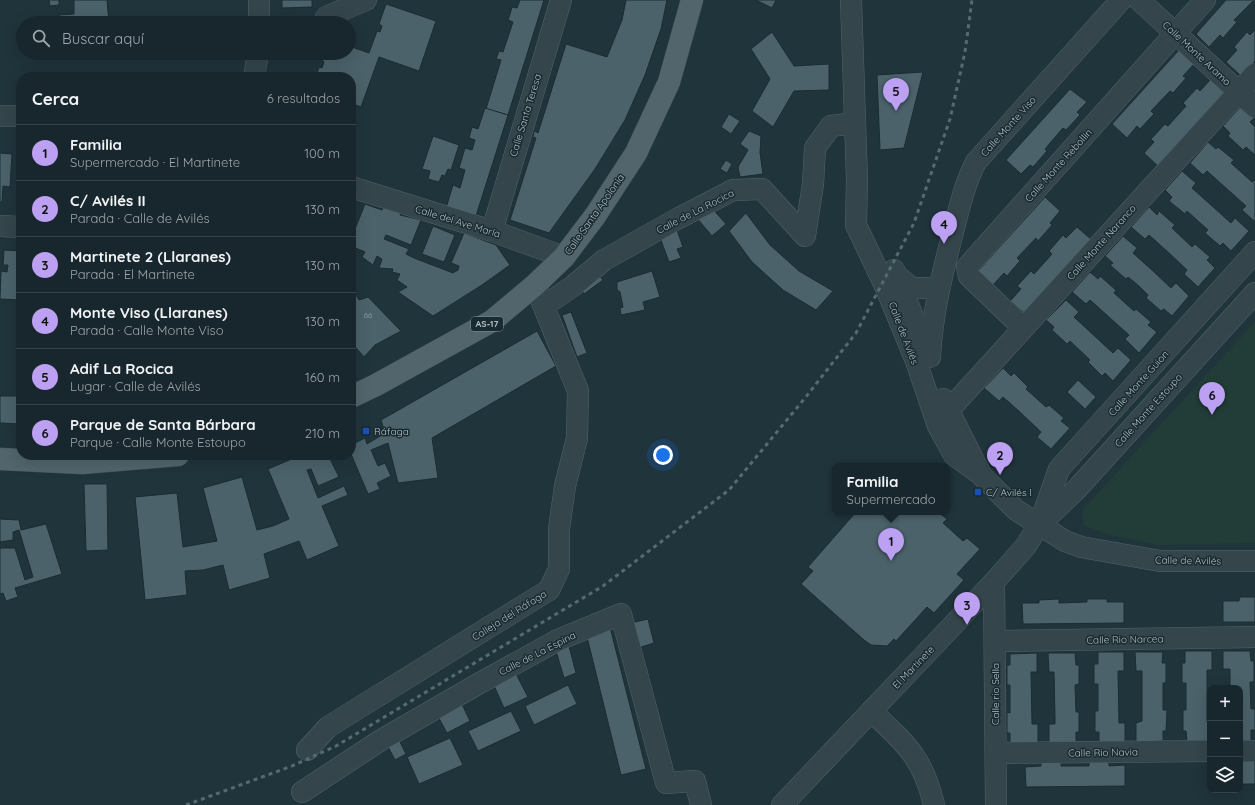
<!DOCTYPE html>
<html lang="es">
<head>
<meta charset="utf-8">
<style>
	body { margin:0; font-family:Quicksand,sans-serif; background:#212f35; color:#f1f3f6 }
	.controls { position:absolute; right:12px; bottom:12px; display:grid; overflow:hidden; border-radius:8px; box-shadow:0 4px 16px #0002 }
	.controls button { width:36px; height:36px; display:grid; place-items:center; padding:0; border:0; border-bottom:1px solid #364449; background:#18272d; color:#f1f3f6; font:20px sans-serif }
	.you { position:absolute; left:663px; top:455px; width:14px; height:14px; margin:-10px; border:3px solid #fff; border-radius:50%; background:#1a73e8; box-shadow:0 0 0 6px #1a73e833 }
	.badge { display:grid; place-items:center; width:26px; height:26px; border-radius:50%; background:#bca0f2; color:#111; font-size:13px; font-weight:700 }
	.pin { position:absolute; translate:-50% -33px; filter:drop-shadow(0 1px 2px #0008) }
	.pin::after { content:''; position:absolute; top:21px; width:14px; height:12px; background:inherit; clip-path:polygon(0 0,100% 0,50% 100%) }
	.popup { position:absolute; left:832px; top:463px; width:118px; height:52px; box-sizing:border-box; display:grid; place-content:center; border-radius:8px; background:#18272d; filter:drop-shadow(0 1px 3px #0005); font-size:13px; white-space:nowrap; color:#9fa5aa }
	.popup b { font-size:15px; color:#f1f3f6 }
	.popup::after { content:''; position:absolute; left:50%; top:100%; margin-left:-8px; border:8px solid transparent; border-top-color:#18272d }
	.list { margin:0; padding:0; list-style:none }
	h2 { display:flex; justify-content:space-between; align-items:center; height:52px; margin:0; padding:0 16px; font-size:17px }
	h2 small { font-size:13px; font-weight:400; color:#9fa5aa }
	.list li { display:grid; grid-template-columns:26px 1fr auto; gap:12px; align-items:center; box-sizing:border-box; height:56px; padding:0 16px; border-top:1px solid #364449 }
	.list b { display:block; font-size:15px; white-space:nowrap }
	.list p { margin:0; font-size:13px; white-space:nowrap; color:#9fa5aa }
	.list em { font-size:13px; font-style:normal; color:#9fa5aa }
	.icon { flex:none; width:22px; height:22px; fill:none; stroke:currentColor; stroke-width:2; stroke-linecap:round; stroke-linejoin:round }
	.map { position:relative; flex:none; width:1255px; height:805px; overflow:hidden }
	.search { position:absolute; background:#18272d; box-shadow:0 4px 16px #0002; left:16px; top:16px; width:340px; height:44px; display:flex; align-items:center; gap:10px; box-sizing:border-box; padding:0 14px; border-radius:22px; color:#9fa5aa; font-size:15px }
	.panel { position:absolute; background:#18272d; box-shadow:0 4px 16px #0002; left:16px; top:72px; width:340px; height:388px; border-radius:16px }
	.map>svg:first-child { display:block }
	.green { fill:#223d37 }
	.building { fill:#4b626a; stroke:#1b2c32 }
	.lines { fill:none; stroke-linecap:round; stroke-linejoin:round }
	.street-casing { stroke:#526369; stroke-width:22 }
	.primary-casing { stroke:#405158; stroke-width:23 }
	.street { stroke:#34454c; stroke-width:21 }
	.primary { stroke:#52656c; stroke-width:22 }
	.rail { stroke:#556b73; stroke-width:3; stroke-dasharray:4 4; stroke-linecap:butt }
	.transit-dot { fill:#1a4fb4; stroke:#192a30; stroke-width:1.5 }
	.labels { text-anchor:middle; stroke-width:3; stroke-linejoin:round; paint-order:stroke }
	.number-label { font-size:8px; fill:#96a8b0 }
	.shield { fill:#192a30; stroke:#82939a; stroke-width:1 }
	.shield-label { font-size:9px; font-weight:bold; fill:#afc0c8 }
	.street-label { font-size:10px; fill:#afc0c8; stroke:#192a30 }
	.poi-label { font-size:10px; fill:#afc0c8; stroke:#192a30; text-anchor:start }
</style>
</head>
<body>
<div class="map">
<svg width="1255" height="805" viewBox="0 0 1255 805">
	<rect width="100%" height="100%" fill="#20343c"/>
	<path class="green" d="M1255,322V543L1157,545L1111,535L1084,526L1082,517L1084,508Z"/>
	<g class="building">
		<path d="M49,0H59V5L50,6Z"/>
		<path d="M74,0H107L109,23H60L59,15L74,14Z"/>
		<path d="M282,0H312V7L282,8Z"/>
		<path d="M520,0H544L508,115L486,109L501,60L496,59L499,51L503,52L513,22L508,20L510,14L512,7L517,8Z"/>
		<path d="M626,0H667L661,29L645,75L625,120L595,169L549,233L510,220L536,138L533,137L534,131L538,133L566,44L607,57L622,20Z"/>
		<path d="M756,0H776L772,8Z"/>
		<path d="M1226,0H1255V3L1253,1L1234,20L1237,22L1223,38L1220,35L1209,47L1196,34Z"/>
		<path d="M386,4L436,21L419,71L379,57L361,107L351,103V77H316L319,67L322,68L324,62L322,60L324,53H349V46L369,53L377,31L380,32L382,26L379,24Z"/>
		<path d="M1255,30V61L1241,76L1226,62L1237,50L1234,47L1247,32L1250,35Z"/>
		<path d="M772,32L794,66L829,64V90L794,91L773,127L752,111L770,79L751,49Z"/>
		<path d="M1179,50L1194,64L1183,76L1186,78L1173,93L1170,91L1151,111L1154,114L1140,129L1137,126L1127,138L1112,124Z"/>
		<path d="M923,72L904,148L880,150L877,75Z"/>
		<path d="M1211,79L1226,93L1159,167L1144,153L1154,142L1151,139L1165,124L1168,126L1186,106L1183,103L1197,88L1200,91Z"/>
		<path d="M1070,89L1087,102L1077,112L1080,115L1066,130L1063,128L1045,149L1047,151L1033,167L1030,165L1021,174L1006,160Z"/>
		<path d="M1241,106L1254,118L1250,122L1255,127V155L1246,147L1243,150L1228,136L1230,133L1223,126Z"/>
		<path d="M485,108L508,115L475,219L446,208L453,185L460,188L465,170L459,168L465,148L472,150L475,140L469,138L472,127L478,129Z"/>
		<path d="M729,114L740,121L731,134L721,127Z"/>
		<path d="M749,131L761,136L760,153L763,174L740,177L738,167L748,150L740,144Z"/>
		<path d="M433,136L459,145L451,170L448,169L445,176L442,175L439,182L428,179L430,171L422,169Z"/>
		<path d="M1208,142L1216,149L1218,147L1234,160L1231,163L1252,182L1255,180V222L1242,210L1246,206L1207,171L1203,175L1190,163Z"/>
		<path d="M0,153L12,154L10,187L3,186L2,202H0Z"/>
		<path d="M20,155H21V188L18,187Z"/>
		<path d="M726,160L732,164L727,173L720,169Z"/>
		<path d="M1182,171L1196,183L1192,188L1231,223L1235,218L1249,231L1231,251L1223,243L1220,246L1205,233L1208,230L1187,211L1185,214L1169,201L1172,197L1165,190Z"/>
		<path d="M1045,197L1060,211L1050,223L1052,225L1038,241L1036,238L1017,258L1020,261L1007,276L1004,273L993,285L978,271Z"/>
		<path d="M365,204L382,210L383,208L401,212L400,215L421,220L411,245L386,235L384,239L409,249L406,254L414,258L453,273L458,270L459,266L451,263L464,233L496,245L510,265L482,285L433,316L398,292L407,287L397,280L400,274L392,272L393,269L379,268L382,259L377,256L373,265L362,257L365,252L351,246V239Z"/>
		<path d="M711,207L726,224L712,236L696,217Z"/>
		<path d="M1149,207L1157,215L1159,211L1175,225L1172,228L1192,247L1195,244L1210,257L1207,260L1215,268L1198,287L1184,274L1187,270L1169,253L1149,235L1145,239L1131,227Z"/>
		<path d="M746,213L770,245L799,271L833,291L816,310L783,290L752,262L729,231Z"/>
		<path d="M433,226L455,235L444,262L422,254Z"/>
		<path d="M1077,227L1092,240L1025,314L1010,301L1021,289L1017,286L1031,271L1034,274L1052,254L1049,251L1063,235L1066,238Z"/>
		<path d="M677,230L683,247L677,249L681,258L669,262L659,235Z"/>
		<path d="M1123,236L1137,248L1133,253L1153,271L1171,288L1176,283L1189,296L1172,316L1164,309L1161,311L1146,298L1148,295L1139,286L1128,277L1126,279L1110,265L1113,263L1105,256Z"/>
		<path d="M4,250L21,251V300L0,299L1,271L7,272L8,265H3Z"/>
		<path d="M652,271L660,297L643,302L645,310L621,315L620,308L623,307L620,292L617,290V282Z"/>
		<path d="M1090,272L1098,279L1100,276L1116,290L1114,293L1134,311L1136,309L1151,322L1148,325L1157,332L1139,353L1125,339L1129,335L1090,300L1086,304L1072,292Z"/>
		<path d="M598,274L603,280L584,294L580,287Z"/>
		<path d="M351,287L359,300L368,297L401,331L375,345L364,357L351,342Z"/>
		<path d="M1066,300L1079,312L1074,317L1113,353L1118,348L1131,360L1113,381L1105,373L1102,376L1088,362L1090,360L1070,341L1067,344L1052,330L1054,327L1046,320Z"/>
		<path d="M571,312L587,353L577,357L562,315Z"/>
		<path d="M537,331L556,366L432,438L438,478L398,483L388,443L371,450L378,466L385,463L391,476L377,483L380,489L368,494L351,454V445L365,438L367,444L385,433L381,420Z"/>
		<path d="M1003,368L1011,376L1014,373L1028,387L1026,389L1046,407L1049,405L1064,418L1061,421L1070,428L1051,449L1037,437L1041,432L1021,413L1003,397L999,401L984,388Z"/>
		<path d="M1078,380L1096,397L1085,409L1067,392Z"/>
		<path d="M0,396H21V424L0,423Z"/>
		<path d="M301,455H328L339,477L318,486L311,469L307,470L318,498L344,486L348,495L322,506L339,546L307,560L299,541L264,554L270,578L229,590L223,565L203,570L185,571L187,595L145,600L135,497L177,493L183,547L217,541L203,488L242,477L257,530L273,526L289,519L268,469Z"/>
		<path d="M84,484H107L108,550L86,551Z"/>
		<path d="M856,512H938L947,519L943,523L963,541L967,538L980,549L957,574L964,580L934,613L927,607L896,641L894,639L887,646L871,645L864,640L801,584L813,571L808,567Z"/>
		<path d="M0,519L19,520L21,530L46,524L62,574L15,588L18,597L6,601L3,593L0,594V548H15L25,580L33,577L19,530L13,532V540L0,542Z"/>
		<path d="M1240,597H1255V622H1223V601H1239Z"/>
		<path d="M1059,599V603L1087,602V599H1107V602H1124V623L1023,624L1022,603H1039V600Z"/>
		<path d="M648,619L654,643L638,648L631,623Z"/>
		<path d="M610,627L646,769L621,775L586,633Z"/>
		<path d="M569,646L576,673L564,678L556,651Z"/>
		<path d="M1185,651H1212V670H1207V722H1210V741H1187L1186,731H1183V710H1186V683H1182V663H1185Z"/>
		<path d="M1223,651H1250L1251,661H1254V682H1250L1251,709H1255V730H1251V741H1240V688H1230V669H1223Z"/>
		<path d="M1098,652H1124V671H1118L1119,723H1125V742H1099V732H1095V711H1098V684H1094V664H1098Z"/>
		<path d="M1135,652H1163L1162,663H1166V683H1163V710H1167L1166,731H1163V741L1136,742V723L1142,721V671H1136Z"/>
		<path d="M1037,653V672H1031L1032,724H1038V743H1010V733H1007V712L1010,713V685H1007V665H1010V654Z"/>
		<path d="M1048,653H1075L1076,665H1079V684L1075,685L1076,712H1079V732H1076V743H1049V724H1055V718L1054,672H1049Z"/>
		<path d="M515,672L528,697L504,708L492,681Z"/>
		<path d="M568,685L577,704L534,725L525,706Z"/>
		<path d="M459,698L470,721L447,733L435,711Z"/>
		<path d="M511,711L521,731L478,751L468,731Z"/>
		<path d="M396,734L406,754L395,760L385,741Z"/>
		<path d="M450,738L463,765L419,784L407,757Z"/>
		<path d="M1241,760H1255V784H1240Z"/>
		<path d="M1061,761V766H1089V762L1109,761V766L1125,765V786L1026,787L1025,767L1041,766V762Z"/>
	</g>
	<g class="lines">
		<g class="street-casing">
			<g id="street">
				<path d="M851,0L857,180L856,225L885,286L916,361L938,426L954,455L979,473L1016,510L1065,541L1081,547L1160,561H1255"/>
				<path d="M1139,0L1255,107"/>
				<path d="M326,17L366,0"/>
				<path d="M259,23V0"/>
				<path d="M254,77L258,53"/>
				<path d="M0,116H21"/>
				<path d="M351,187L492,231L564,257"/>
				<path d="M0,226L21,227"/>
				<path d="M492,231L561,0"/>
				<path d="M894,270L927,351"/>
				<path d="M896,275L912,288H932"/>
				<path d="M544,306L573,286L604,260L677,219L733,190L762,189L805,236L813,184L815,148L831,126L855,123"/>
				<path d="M1023,328L969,276L967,267L1205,0"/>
				<path d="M930,357C932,313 943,271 954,228C960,205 965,183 976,162L1121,0"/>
				<path d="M943,399L979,471"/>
				<path d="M948,411L1255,74"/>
				<path d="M1041,520L1059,469L1255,252"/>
				<path d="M994,582L996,805"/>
				<path d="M995,641L1255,637"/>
				<path d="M871,711C905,743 923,757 934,805"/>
				<path d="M307,750L328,727L549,590L559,569V529L565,486L577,438L578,391L535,285"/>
				<path d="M1240,751H1255"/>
				<path d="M996,753L1210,751"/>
				<path d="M302,792L381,740L478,684L558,640L621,614L666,783L695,781L701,805"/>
				<path d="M782,805L994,582L1025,547L1039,525L1074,492L1255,293"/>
			</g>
		</g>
		<g class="primary-casing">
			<g id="primary">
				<path d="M351,397L376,385L492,321L535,285L564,257L595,216L636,153L669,82L692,0"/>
				<path d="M0,459L82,463L178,455"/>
			</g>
		</g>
		<use href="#street" class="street"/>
		<use href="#primary" class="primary"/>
		<path class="rail" d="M186,805L292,766L336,746L603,586L729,490L805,398L856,333L914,223L950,119L965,52L972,0"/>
	</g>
	<g class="transit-dot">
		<rect x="362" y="427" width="8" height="8" rx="2"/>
		<rect x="974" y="488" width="8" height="8" rx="2"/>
	</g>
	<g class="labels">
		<g class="number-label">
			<text x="368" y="318">66</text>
		</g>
		<rect class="shield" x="471" y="317" width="32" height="14" rx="3"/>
		<g class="shield-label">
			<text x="487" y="327">AS-17</text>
		</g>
		<g class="street-label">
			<text transform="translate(1197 53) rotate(43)" y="4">Calle Monte Aramo</text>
			<text transform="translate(525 115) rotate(-73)" y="4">Calle Santa Teresa</text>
			<text transform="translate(1008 126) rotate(-48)" y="4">Calle Monte Viso</text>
			<text transform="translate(1058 165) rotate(-48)" y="4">Calle Monte Rebollin</text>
			<text transform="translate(695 211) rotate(-27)" y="4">Calle de La Rocica</text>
			<text transform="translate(594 214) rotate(-55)" y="4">Calle Santa Apolonia</text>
			<text transform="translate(458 221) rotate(17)" y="4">Calle del Ave María</text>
			<text transform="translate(1101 242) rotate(-48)" y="4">Calle Monte Naranco</text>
			<text transform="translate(904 333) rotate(69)" y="4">Calle de Avilés</text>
			<text transform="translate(1138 383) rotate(-48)" y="4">Calle Monte Guion</text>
			<text transform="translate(1148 410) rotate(-48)" y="4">Calle Monte Estoupo</text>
			<text transform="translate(1188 560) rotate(1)" y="4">Calle de Avilés</text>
			<text transform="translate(509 615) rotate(-32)" y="4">Calleja del Ráfaga</text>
			<text transform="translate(1125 639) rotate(-1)" y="4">Calle Rio Narcea</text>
			<text transform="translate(537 653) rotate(-27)" y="4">Calle de La Espina</text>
			<text transform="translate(913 667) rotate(-46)" y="4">El Martinete</text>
			<text transform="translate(995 694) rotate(-90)" y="4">Calle rio Sella</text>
			<text transform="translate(1103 752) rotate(-1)" y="4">Calle Rio Navia</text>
		</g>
		<g class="poi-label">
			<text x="374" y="435">Ráfaga</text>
			<text x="986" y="496">C/ Avilés I</text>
		</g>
	</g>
</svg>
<div class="controls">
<button>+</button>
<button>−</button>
<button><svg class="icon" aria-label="layers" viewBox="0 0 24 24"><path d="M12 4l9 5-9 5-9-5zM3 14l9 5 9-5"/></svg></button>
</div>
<div class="you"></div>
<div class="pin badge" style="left:891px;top:561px">1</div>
<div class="popup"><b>Familia</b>Supermercado</div>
<div class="pin badge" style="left:1000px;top:475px">2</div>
<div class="pin badge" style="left:967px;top:625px">3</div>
<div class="pin badge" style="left:944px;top:244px">4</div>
<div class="pin badge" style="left:896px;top:111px">5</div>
<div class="pin badge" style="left:1212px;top:415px">6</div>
<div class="search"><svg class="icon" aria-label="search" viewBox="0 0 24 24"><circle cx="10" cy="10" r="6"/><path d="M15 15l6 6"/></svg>Buscar aquí</div>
<section class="panel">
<h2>Cerca<small>6 resultados</small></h2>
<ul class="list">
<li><span class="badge">1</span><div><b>Familia</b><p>Supermercado · El Martinete</p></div><em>100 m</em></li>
<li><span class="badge">2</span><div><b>C/ Avilés II</b><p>Parada · Calle de Avilés</p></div><em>130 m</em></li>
<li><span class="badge">3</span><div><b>Martinete 2 (Llaranes)</b><p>Parada · El Martinete</p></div><em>130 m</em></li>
<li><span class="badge">4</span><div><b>Monte Viso (Llaranes)</b><p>Parada · Calle Monte Viso</p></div><em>130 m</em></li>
<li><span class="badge">5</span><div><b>Adif La Rocica</b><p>Lugar · Calle de Avilés</p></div><em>160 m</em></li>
<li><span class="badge">6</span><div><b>Parque de Santa Bárbara</b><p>Parque · Calle Monte Estoupo</p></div><em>210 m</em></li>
</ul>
</section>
</div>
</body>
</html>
